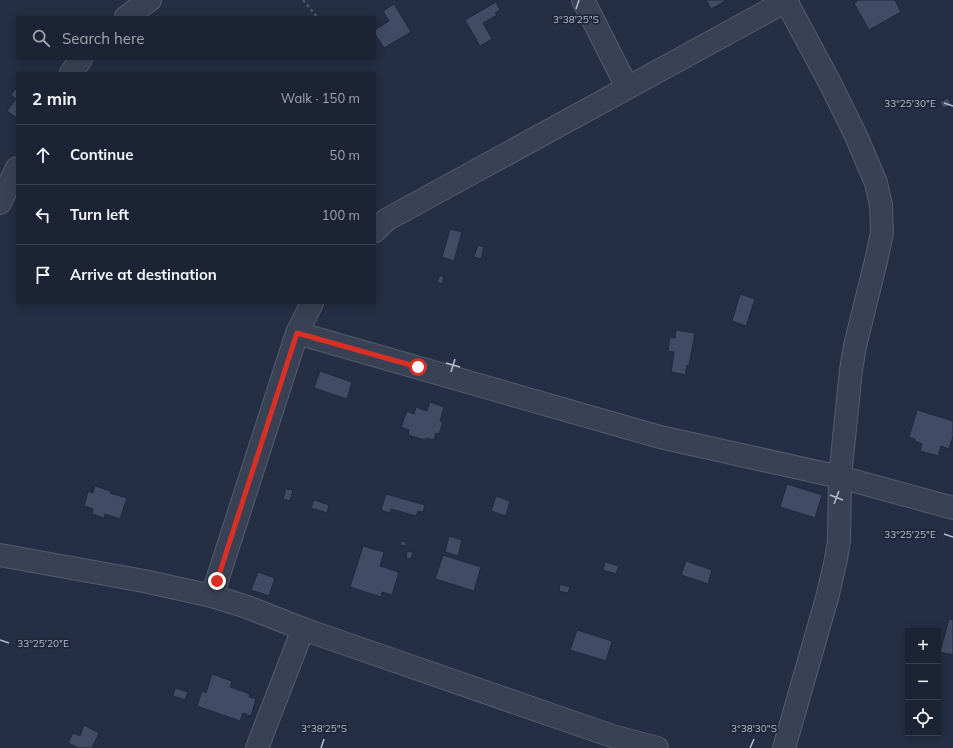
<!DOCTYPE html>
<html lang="en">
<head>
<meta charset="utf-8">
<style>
	body { margin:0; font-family:Mulish,sans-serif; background:#242b3c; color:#f1f3f6 }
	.controls { position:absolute; right:12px; bottom:12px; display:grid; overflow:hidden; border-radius:0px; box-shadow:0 2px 10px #0003 }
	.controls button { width:36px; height:36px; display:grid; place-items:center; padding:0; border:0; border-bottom:1px solid #39404f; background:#1b2334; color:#f1f3f6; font:20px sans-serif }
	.stop { position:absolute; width:12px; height:12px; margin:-9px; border:3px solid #d93025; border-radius:50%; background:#fff }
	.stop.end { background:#d93025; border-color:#fff; box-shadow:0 1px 4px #0008 }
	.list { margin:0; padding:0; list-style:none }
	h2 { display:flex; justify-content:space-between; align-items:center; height:52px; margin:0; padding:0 16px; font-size:17px }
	h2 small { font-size:13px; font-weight:400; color:#a0a4ac }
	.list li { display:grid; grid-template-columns:26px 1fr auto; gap:12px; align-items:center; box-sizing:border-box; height:60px; padding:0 16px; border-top:1px solid #39404f }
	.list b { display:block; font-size:15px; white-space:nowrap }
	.list em { font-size:13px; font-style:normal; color:#a0a4ac }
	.icon { flex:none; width:22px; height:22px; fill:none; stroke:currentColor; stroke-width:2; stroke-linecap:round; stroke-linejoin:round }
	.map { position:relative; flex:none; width:953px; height:748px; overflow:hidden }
	.search { position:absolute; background:#1b2334; box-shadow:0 2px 10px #0003; left:16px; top:16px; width:360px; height:44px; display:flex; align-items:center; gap:10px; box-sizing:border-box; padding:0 14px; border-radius:0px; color:#a0a4ac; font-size:15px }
	.panel { position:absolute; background:#1b2334; box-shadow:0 2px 10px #0003; left:16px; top:72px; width:360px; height:232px; border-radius:0px }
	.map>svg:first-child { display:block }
	.building { fill:#404c65; stroke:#20293b }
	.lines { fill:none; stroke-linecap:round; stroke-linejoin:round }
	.minor-casing { stroke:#545d6e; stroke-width:24 }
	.path { stroke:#455c61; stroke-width:2.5; stroke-dasharray:3 3; stroke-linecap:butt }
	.minor { stroke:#394254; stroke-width:22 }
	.route { stroke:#d93025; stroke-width:5 }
	.ticks { fill:none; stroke:#b6bdcd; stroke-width:1.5 }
	.ticks-label { font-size:10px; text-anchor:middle; fill:#b6bdcd; stroke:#1e2739; stroke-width:3.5; stroke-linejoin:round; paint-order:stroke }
</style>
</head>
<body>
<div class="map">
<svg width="953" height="748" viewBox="0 0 953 748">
	<rect width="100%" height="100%" fill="#242f45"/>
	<g class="building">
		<path d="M706,0H727L711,9Z"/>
		<path d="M859,0H895L901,12L869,30L854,3Z"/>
		<path d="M496,2L500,10L495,13L497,15L483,23L492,39L480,46L465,20Z"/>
		<path d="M394,4L411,32L384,48L375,34V30L389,21L383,11Z"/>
		<path d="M15,89L17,91V118L7,111L16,99L11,95Z"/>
		<path d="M948,98L951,105L943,108L940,102Z"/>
		<path d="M450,229L462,232L454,261L442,257Z"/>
		<path d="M478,245L484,247L481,259L474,257Z"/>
		<path d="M440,275L444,277L442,284L437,282Z"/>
		<path d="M740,294L755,299L746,326L732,321Z"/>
		<path d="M676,330L695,333L689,366L687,365L685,375L671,372L674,352L668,351L670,337L675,338Z"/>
		<path d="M320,371L352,382L347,399L314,388Z"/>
		<path d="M430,402L444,407L440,421L443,422L439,434L436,433L434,440L426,438L425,440L408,435L409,430L401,427L407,411L414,414L416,407L427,411Z"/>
		<path d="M917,410L953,421V436L949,449L941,446L938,456L920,451L922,444L915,441V439L909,437Z"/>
		<path d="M787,484L822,495L815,518L780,507Z"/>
		<path d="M95,486L111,491L110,493L127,498L120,519L105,514L104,518L92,514L93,509L84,506L88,491L93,493Z"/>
		<path d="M286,489L293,490L290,501L283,499Z"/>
		<path d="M386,494L425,505L423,512L418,511L416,516L391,509L390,513L381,510Z"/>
		<path d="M496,496L510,501L506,516L491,511Z"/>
		<path d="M314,500L329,505L327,513L311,508Z"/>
		<path d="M449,536L462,540L458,556L445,552Z"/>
		<path d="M401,541L406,542V546L400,545Z"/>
		<path d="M363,546L384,552L380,566L399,572L392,595L382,592L381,597L350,587Z"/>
		<path d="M407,551L413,552L411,559L406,558Z"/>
		<path d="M443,555L481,567L474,591L435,579Z"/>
		<path d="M686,561L712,570L708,584L681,575Z"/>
		<path d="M605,562L619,566L616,574L603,570Z"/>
		<path d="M258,572L275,578L269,596L251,590Z"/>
		<path d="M560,584L570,587L568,593L559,591Z"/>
		<path d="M949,619L953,620V655L940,652Z"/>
		<path d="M577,630L612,641L606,661L570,650Z"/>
		<path d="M212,674L232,681L230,687L250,694L249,697L256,699L251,716L243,713L240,721L197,706L202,691L206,693Z"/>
		<path d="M175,688L188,692L185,700L173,696Z"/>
		<path d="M84,725L99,733L92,748H79L68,743L73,733L80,736Z"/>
	</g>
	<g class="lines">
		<g class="minor-casing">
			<g id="minor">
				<path d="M583,0L627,87"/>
				<path d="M126,17L150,0"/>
				<path d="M71,73L81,59"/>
				<path d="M0,203L17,168"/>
				<path d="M375,231L386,220L788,0"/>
				<path d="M297,333L660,437L840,477L953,508"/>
				<path d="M0,555L144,581L212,596L247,607L303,629L612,736L657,748"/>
				<path d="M212,596L297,333L312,303"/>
				<path d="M257,748L303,629"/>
				<path d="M784,748L827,598L835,564L839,541L840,477L851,370L855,346L876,261L882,233L881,205L876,183L857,138L830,83L786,1"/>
			</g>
		</g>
		<path class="path" d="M303,0L317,17"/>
		<use href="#minor" class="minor"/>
	</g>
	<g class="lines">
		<path class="route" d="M217,581L297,333L418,367"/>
	</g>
	<path class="ticks" d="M576,9L579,0M944,103L953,106M446,363L460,367M451,372L455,359M830,495L843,500M834,504L839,491M944,534L953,537M0,640L9,643M321,748L324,739M750,748L754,739"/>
	<g class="ticks-label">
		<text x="576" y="23">3°38'25"S</text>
		<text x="910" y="107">33°25'30"E</text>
		<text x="910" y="538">33°25'25"E</text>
		<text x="43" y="647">33°25'20"E</text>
		<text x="324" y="732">3°38'25"S</text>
		<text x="754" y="732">3°38'30"S</text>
	</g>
</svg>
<div class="controls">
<button>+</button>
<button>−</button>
<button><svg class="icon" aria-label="locate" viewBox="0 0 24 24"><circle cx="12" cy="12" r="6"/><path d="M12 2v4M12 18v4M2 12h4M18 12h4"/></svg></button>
</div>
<div class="stop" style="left:418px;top:367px"></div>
<div class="stop end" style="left:217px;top:581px"></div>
<div class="search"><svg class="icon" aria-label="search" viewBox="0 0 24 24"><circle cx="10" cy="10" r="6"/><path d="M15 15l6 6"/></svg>Search here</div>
<section class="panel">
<h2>2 min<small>Walk · 150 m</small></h2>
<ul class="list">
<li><svg class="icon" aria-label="ahead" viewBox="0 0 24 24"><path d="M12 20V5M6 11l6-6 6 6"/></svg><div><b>Continue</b></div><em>50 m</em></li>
<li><svg class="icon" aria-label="left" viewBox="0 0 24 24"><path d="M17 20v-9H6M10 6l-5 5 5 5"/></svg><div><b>Turn left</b></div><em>100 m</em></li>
<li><svg class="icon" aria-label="arrive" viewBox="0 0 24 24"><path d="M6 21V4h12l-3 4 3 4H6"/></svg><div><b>Arrive at destination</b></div></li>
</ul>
</section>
</div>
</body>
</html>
